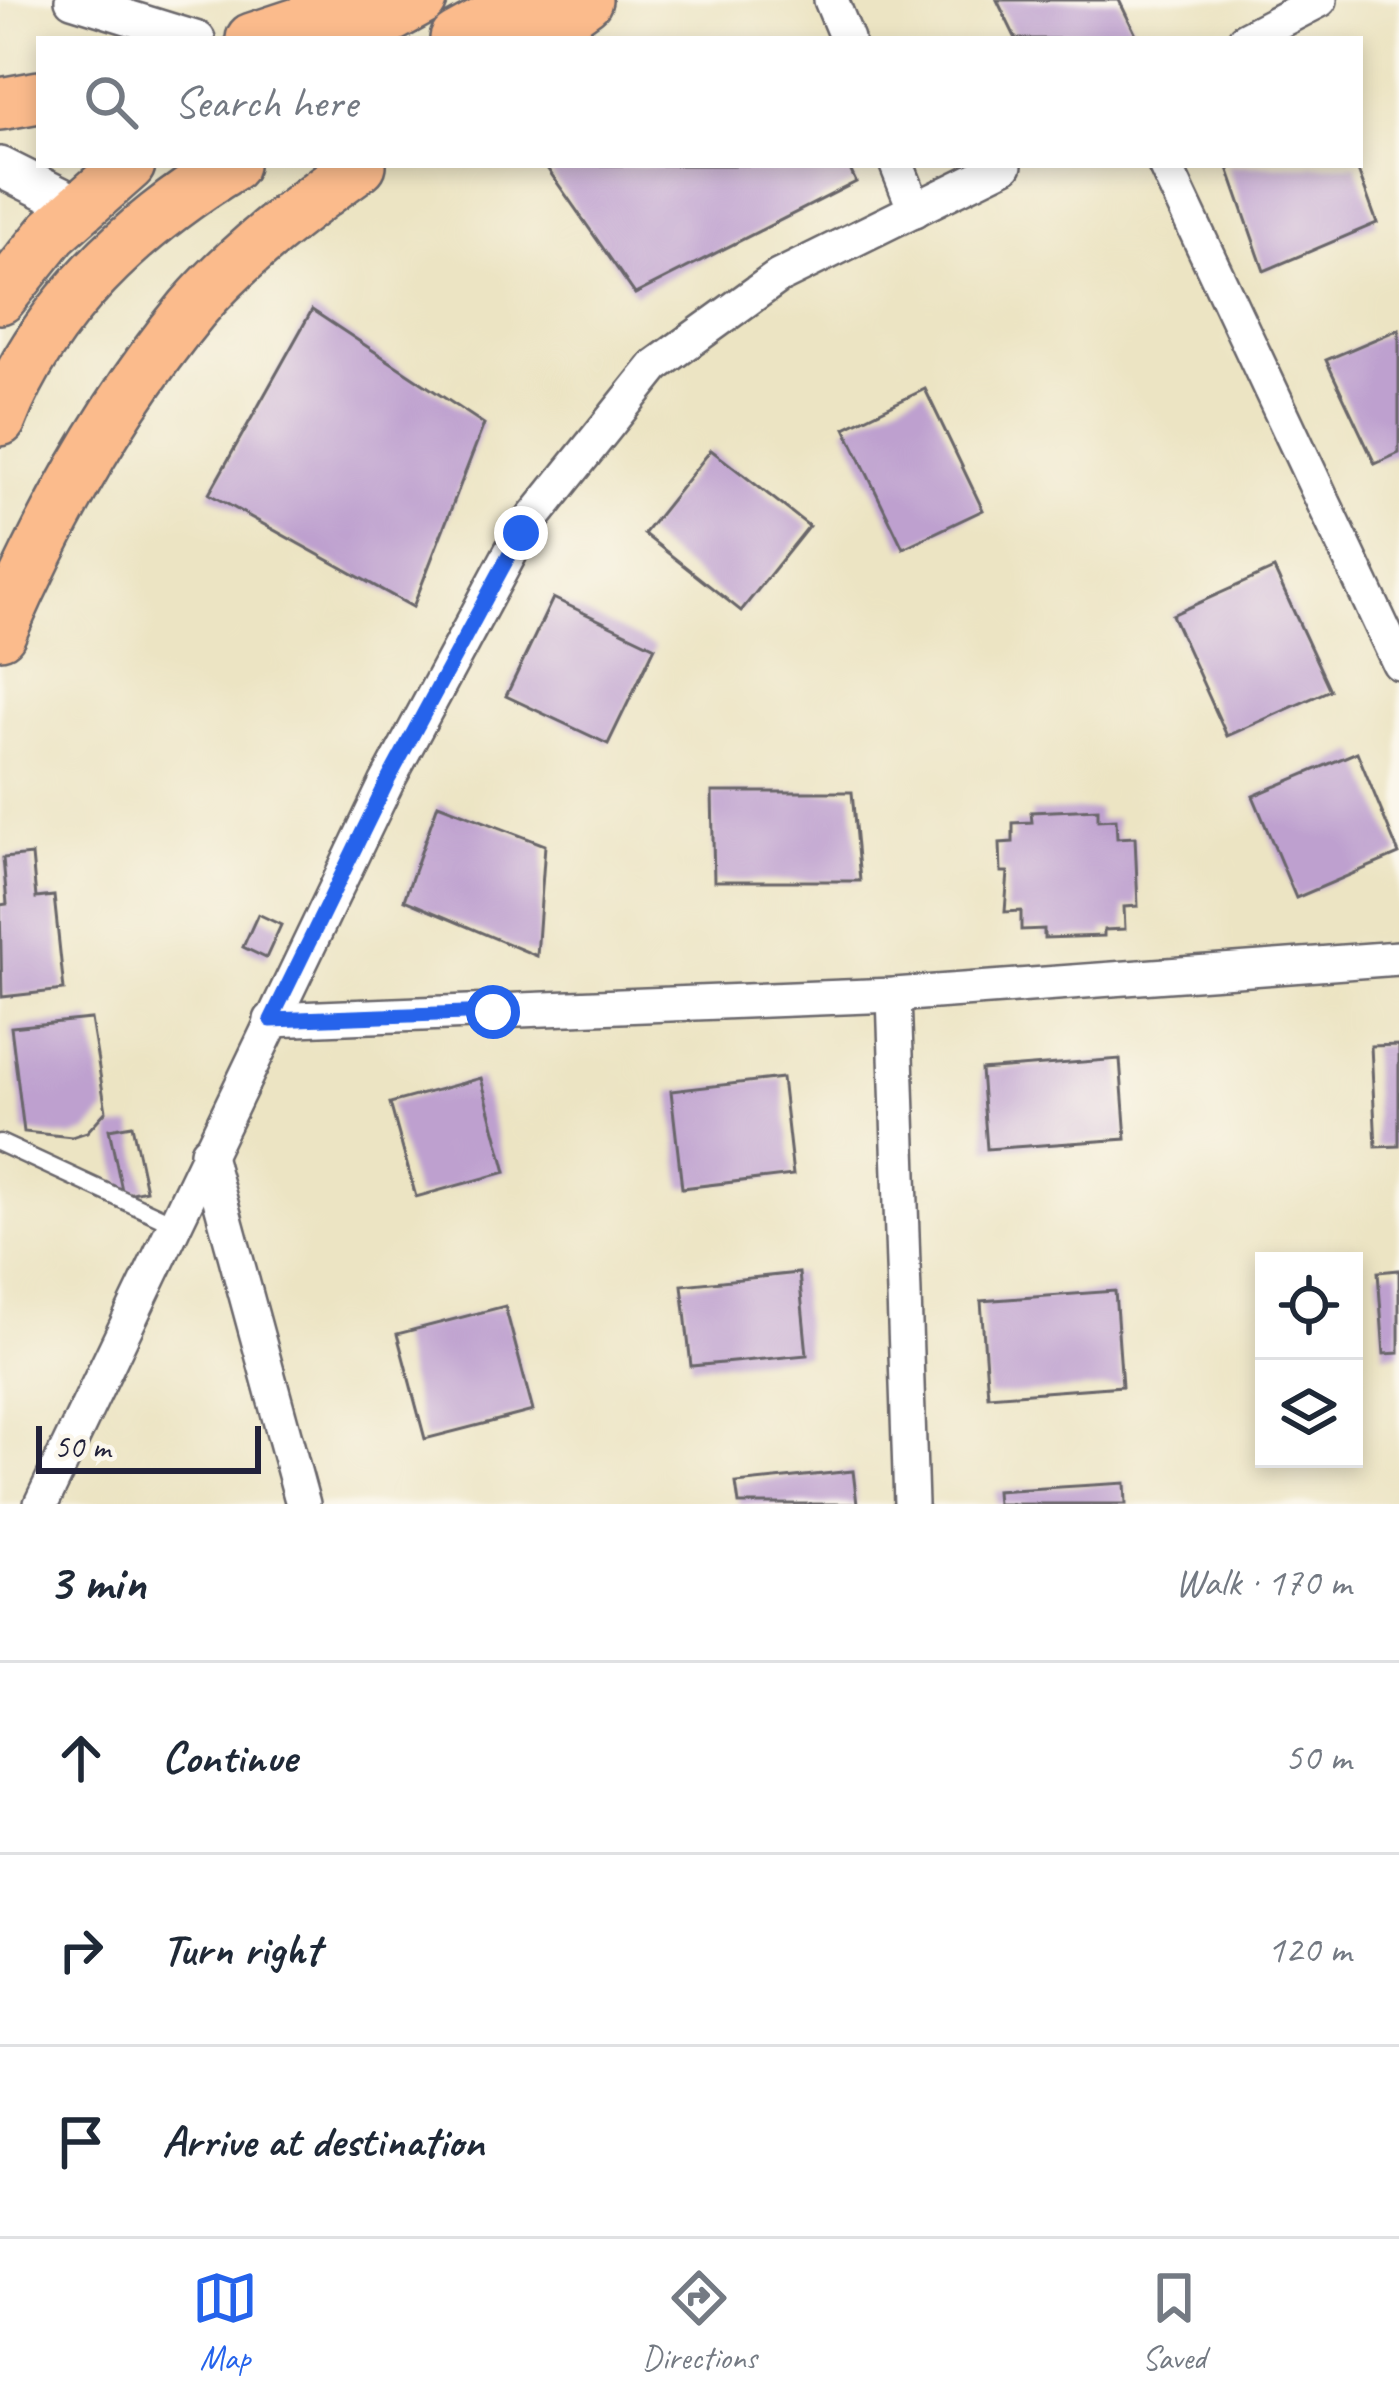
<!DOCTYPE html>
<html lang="en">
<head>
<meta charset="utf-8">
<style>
	body { margin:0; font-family:Caveat,sans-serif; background:#f2f2f3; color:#1f2937 }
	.controls { position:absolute; right:36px; bottom:36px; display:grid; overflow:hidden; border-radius:0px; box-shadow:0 6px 18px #0003 }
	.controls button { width:108px; height:108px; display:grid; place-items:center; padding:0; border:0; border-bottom:3px solid #e0e1e3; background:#fff; color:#1f2937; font:60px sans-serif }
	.scale { position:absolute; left:36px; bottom:30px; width:225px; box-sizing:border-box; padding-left:12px; border:6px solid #22223b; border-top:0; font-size:33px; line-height:42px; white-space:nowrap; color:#22223b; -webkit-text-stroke:9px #fbf7ec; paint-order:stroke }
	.stop { position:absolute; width:36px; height:36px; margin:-27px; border:9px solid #2563eb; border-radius:50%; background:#fff }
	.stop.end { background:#2563eb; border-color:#fff; box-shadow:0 3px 12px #0008 }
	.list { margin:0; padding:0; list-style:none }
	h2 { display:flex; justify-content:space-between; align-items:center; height:156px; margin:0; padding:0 48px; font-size:51px }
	h2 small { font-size:39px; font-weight:400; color:#747a83 }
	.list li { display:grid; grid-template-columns:78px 1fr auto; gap:36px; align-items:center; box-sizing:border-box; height:192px; padding:0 48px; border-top:3px solid #e0e1e3 }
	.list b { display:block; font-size:45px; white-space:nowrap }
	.list em { font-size:39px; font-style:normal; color:#747a83 }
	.icon { flex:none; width:66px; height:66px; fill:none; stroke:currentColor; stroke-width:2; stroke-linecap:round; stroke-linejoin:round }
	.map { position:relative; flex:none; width:1399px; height:1504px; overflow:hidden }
	.search { position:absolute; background:#fff; box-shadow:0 6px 18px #0003; left:36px; right:36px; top:36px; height:132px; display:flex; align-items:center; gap:30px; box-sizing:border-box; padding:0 42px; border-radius:0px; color:#747a83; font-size:45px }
	.sheet { height:732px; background:#fff }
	nav { display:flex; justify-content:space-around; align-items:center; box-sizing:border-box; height:168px; border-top:3px solid #e0e1e3; background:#fff; font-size:33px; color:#747a83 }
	nav a { display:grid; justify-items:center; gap:6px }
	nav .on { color:#2563eb }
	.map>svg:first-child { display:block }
	.building { fill:#bea0cf }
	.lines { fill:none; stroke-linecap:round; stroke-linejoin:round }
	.service-casing { stroke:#69666b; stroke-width:21 }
	.minor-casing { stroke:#69666b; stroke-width:38 }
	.tertiary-casing { stroke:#69666b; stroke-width:44 }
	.primary-casing { stroke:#69666b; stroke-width:56 }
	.service { stroke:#fff; stroke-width:16 }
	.minor { stroke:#fff; stroke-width:33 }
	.tertiary { stroke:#fff; stroke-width:39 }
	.primary { stroke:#fbbb8c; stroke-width:51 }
	.route { stroke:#2563eb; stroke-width:15 }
</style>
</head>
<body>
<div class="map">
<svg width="1399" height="1504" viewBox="0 0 1399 1504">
	<rect width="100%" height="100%" fill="#fbf7ec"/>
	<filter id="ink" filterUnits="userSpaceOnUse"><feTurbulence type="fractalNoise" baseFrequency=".00833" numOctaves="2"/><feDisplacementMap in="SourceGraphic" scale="24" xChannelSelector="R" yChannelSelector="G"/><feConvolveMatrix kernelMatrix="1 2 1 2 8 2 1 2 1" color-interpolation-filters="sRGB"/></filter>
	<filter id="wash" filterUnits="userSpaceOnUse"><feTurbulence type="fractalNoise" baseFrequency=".004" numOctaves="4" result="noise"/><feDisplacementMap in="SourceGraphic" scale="48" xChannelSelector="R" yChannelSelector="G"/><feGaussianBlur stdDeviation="2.7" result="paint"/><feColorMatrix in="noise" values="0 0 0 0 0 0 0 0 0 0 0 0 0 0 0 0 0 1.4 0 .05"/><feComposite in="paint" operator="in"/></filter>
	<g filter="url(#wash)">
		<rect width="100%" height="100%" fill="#ece4c3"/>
		<g id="blocks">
			<g class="building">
				<path d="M997,0H1119L1138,39H1016Z"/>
				<path d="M553,165H848L856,182L635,294L547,168Z"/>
				<path d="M1227,165H1356L1377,223L1264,271Z"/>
				<path d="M312,310L484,424L413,607L209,494Z"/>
				<path d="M1399,329V453L1375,464L1326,360Z"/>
				<path d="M925,389L983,510L903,548L845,428Z"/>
				<path d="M711,450L809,526L741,611L644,534Z"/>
				<path d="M1274,569L1330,690L1227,736L1172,615Z"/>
				<path d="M553,598L655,647L608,744L506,696Z"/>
				<path d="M1357,752L1399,854L1296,898L1253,796Z"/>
				<path d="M712,792H852L860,881H714Z"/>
				<path d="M438,804L545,845L537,956L404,900Z"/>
				<path d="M1098,809V820L1116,819L1117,838L1135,837L1138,906L1124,907L1125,929L1104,930V936L1044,938V929L1021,930V911L1005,912L1008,872H1001L1000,843L1013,842V823L1032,822L1031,812Z"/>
				<path d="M32,855L36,898L54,896L64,990L2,997L0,905L7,904L3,858Z"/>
				<path d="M258,914L281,925L266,958L243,947Z"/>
				<path d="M91,1019L106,1111L87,1132L72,1137L24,1132L11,1027Z"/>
				<path d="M1399,1045V1146L1376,1147L1371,1046Z"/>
				<path d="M1120,1059L1126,1139L987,1149L981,1070Z"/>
				<path d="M481,1078L506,1172L416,1197L390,1103Z"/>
				<path d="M782,1078L793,1175L682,1188L671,1091Z"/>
				<path d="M132,1125L146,1190L123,1195L109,1129Z"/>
				<path d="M1399,1270V1353L1384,1354L1378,1272Z"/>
				<path d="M799,1273L807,1355L691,1366L682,1285Z"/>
				<path d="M1115,1291L1122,1386L988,1396L981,1301Z"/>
				<path d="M505,1306L533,1411L425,1439L397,1334Z"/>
				<path d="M853,1471L857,1504H739L736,1483Z"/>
				<path d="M1125,1483L1126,1504H997L996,1491Z"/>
			</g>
		</g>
	</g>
	<g filter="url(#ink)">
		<use href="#blocks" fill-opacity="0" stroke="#69666b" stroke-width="3"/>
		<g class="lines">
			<g class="service-casing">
				<path id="service" d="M0,1143L173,1223"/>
			</g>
			<g class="minor-casing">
				<g id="minor">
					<path d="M72,0L198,39"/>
					<path d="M831,0L847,39"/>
					<path d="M1245,39L1320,0"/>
					<path d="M897,165L915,210"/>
					<path d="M1165,165L1399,663"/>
					<path d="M894,995L911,1504"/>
					<path d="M271,1020L894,995L1399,958"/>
					<path d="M207,1152L303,1504"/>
					<path d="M41,1504L387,782L521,533L655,366L778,277L1005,165"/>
				</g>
			</g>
			<g class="tertiary-casing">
				<path id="tertiary" d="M0,167L82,208"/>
			</g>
			<g class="primary-casing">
				<g id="primary">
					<path d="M252,39L370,0"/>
					<path d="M350,39L421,0"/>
					<path d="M456,39L526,0"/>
					<path d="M532,39L586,0"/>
					<path d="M0,104L39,97"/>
					<path d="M0,298L53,232L129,165"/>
					<path d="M0,420C42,310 134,225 232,165"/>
					<path d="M0,633C49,521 114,403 192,309C239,254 302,207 360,165"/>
				</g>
			</g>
			<use href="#service" class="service"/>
			<use href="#minor" class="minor"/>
			<use href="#tertiary" class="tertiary"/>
			<use href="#primary" class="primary"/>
		</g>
	</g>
	<g class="lines" filter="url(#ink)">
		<path class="route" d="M493,1012L271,1020L387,782L521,533"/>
	</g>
</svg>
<div class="controls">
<button><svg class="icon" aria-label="locate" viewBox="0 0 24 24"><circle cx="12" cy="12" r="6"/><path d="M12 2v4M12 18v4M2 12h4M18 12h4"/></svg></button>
<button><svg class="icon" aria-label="layers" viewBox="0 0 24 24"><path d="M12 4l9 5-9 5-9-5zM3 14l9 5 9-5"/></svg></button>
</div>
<div class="scale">50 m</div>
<div class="stop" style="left:493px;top:1012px"></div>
<div class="stop end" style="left:521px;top:533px"></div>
<div class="search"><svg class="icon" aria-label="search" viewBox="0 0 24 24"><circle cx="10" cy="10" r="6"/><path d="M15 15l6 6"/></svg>Search here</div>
</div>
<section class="sheet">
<h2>3 min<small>Walk · 170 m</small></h2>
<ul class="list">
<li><svg class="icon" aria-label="ahead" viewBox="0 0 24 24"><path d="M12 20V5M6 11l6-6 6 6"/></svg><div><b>Continue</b></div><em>50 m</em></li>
<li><svg class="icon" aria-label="right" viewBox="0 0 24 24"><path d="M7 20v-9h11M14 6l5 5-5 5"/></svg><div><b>Turn right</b></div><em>120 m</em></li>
<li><svg class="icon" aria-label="arrive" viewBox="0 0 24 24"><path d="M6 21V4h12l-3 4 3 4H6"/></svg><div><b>Arrive at destination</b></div></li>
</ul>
</section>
<nav>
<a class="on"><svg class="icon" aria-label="map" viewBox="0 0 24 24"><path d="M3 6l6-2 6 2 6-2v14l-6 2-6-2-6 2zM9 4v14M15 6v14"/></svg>Map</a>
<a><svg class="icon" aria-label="directions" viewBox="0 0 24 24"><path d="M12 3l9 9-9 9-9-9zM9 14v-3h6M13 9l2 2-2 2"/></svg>Directions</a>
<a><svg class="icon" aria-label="saved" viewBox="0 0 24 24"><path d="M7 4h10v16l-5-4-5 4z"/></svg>Saved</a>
</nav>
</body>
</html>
